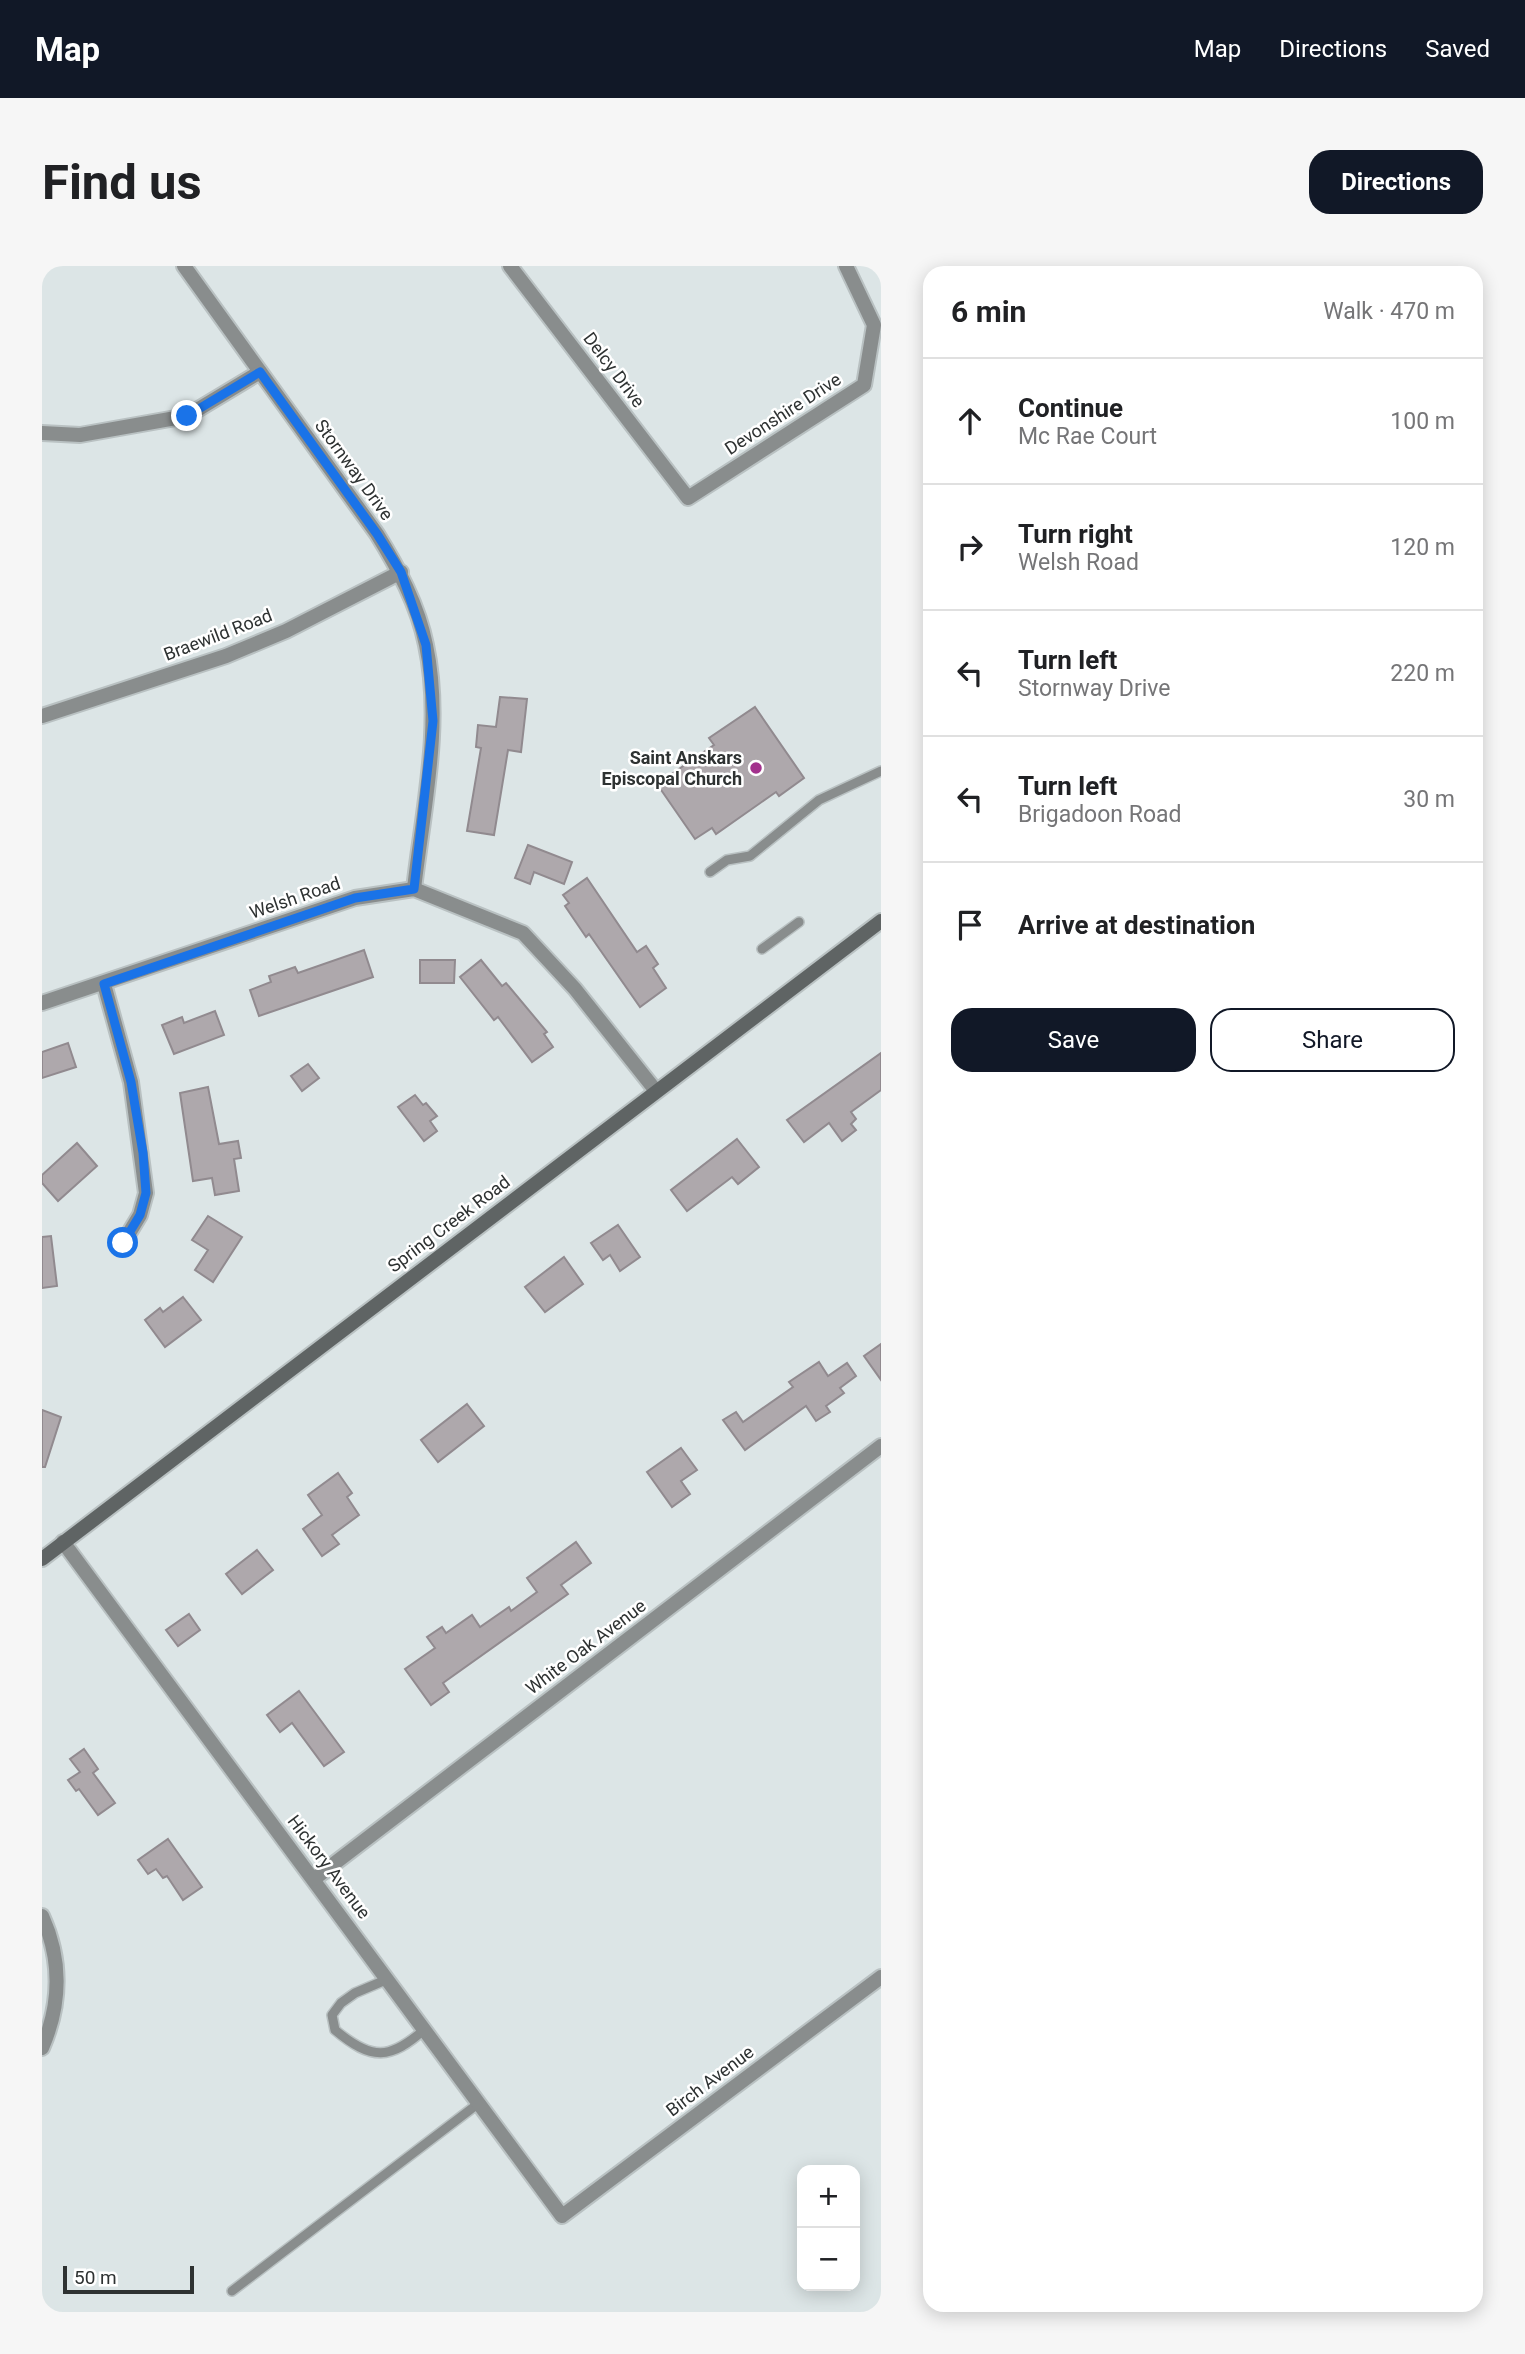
<!DOCTYPE html>
<html lang="en">
<head>
<meta charset="utf-8">
<style>
	body { margin:0; font-family:Roboto,sans-serif; background:#f6f6f6; color:#202124 }
	.controls { position:absolute; right:21px; bottom:21px; display:grid; overflow:hidden; border-radius:14px; box-shadow:0 4px 18px #0003 }
	.controls button { width:63px; height:63px; display:grid; place-items:center; padding:0; border:0; border-bottom:2px solid #e0e0e0; background:#fff; color:#202124; font:35px sans-serif }
	.scale { position:absolute; left:21px; bottom:18px; width:131px; box-sizing:border-box; padding-left:7px; border:4px solid #2e3232; border-top:0; font-size:19px; line-height:24px; white-space:nowrap; color:#2e3232; -webkit-text-stroke:5px #fff; paint-order:stroke }
	.stop { position:absolute; width:21px; height:21px; margin:-16px; border:5px solid #1a73e8; border-radius:50%; background:#fff }
	.stop.end { background:#1a73e8; border-color:#fff; box-shadow:0 2px 7px #0008 }
	.list { margin:0; padding:0; list-style:none }
	h2 { display:flex; justify-content:space-between; align-items:center; height:91px; margin:0; padding:0 28px; font-size:30px }
	h2 small { font-size:23px; font-weight:400; color:#757577 }
	.list li { display:grid; grid-template-columns:46px 1fr auto; gap:21px; align-items:center; box-sizing:border-box; height:126px; padding:0 28px; border-top:2px solid #e0e0e0 }
	.list b { display:block; font-size:26px; white-space:nowrap }
	.list p { margin:0; font-size:23px; white-space:nowrap; color:#757577 }
	.list em { font-size:23px; font-style:normal; color:#757577 }
	.actions { display:flex; gap:14px; padding:21px 28px }
	.actions a { flex:1; padding:16px 0; border:2px solid #111827; border-radius:21px; text-align:center; font-size:24px; color:#111827 }
	.actions .main { background:#111827; color:#fff }
	.icon { flex:none; width:38px; height:38px; fill:none; stroke:currentColor; stroke-width:2; stroke-linecap:round; stroke-linejoin:round }
	.map { position:relative; flex:none; width:839px; height:2046px; overflow:hidden; border-radius:21px }
	header { display:flex; align-items:center; gap:42px; box-sizing:border-box; height:98px; padding:0 35px; background:#111827; color:#fff }
	header strong { font-size:33px }
	nav { display:flex; gap:38px; margin-inline-start:auto; font-size:24px }
	.intro { display:flex; align-items:center; justify-content:space-between; box-sizing:border-box; height:168px; padding:0 42px }
	h1 { margin:0; font-size:49px }
	.button { padding:18px 32px; border-radius:21px; background:#111827; color:#fff; font-size:24px; font-weight:700 }
	main { display:flex; gap:42px; padding:0 42px }
	aside { flex:1; background:#fff; border-radius:21px; box-shadow:0 4px 18px #0003 }
	.map>svg:first-child { display:block }
	.building { fill:#aea8ac; stroke:#918a8f; stroke-width:2 }
	.lines { fill:none; stroke-linecap:round; stroke-linejoin:round }
	.lane-casing { stroke:#b9c1c2; stroke-width:12 }
	.street-casing { stroke:#b9c1c2; stroke-width:18 }
	.secondary-casing { stroke:#b9c1c2; stroke-width:18 }
	.lane { stroke:#898d8d; stroke-width:9 }
	.street { stroke:#898d8d; stroke-width:14 }
	.secondary { stroke:#5f6464; stroke-width:14 }
	.route { stroke:#1a73e8; stroke-width:9 }
	.poi-dot { fill:#a3318d; stroke:#fff; stroke-width:2.5 }
	.labels { text-anchor:middle; stroke-width:5; stroke-linejoin:round; paint-order:stroke }
	.street-label { font-size:18px; fill:#2e3232; stroke:#fff }
	.poi-label { font-size:18px; font-weight:bold; fill:#2e3232; stroke:#fff; text-anchor:end }
</style>
</head>
<body>
<header>
<strong>Map</strong>
<nav><a>Map</a><a>Directions</a><a>Saved</a></nav>
</header>
<div class="intro"><h1>Find us</h1><a class="button">Directions</a></div>
<main>
<div class="map">
<svg width="839" height="2046" viewBox="0 0 839 2046">
	<rect width="100%" height="100%" fill="#dce5e6"/>
	<g class="building">
		<path d="M458,431L485,433L479,486L466,484L452,569L425,565L439,482L434,481L436,459L454,461Z"/>
		<path d="M713,441L762,512L737,530L734,526L674,568L670,562L653,573L615,518L672,479L667,472Z"/>
		<path d="M486,579L530,596L522,618L492,606L488,618L473,612Z"/>
		<path d="M545,612L595,686L604,680L616,698L611,702L624,722L598,741L547,668L544,671L523,640L527,637L521,629Z"/>
		<path d="M322,684L331,711L217,750L208,724L229,716L227,710L253,701L256,707Z"/>
		<path d="M378,694H413L412,717H378Z"/>
		<path d="M439,694L460,720L464,717L505,766L502,768L511,781L490,796L456,751L452,754L418,711Z"/>
		<path d="M173,745L182,769L132,788L120,759L140,751L142,757Z"/>
		<path d="M26,777L34,801L0,812V786Z"/>
		<path d="M839,787V824L809,846L814,853L809,858L814,864L800,875L787,857L762,876L745,854Z"/>
		<path d="M266,798L277,812L260,825L249,810Z"/>
		<path d="M166,821L177,878L196,875L199,892L192,893L197,925L173,929L170,912L151,915L138,827Z"/>
		<path d="M373,829L381,839L384,837L395,850L388,855L395,865L382,875L356,841Z"/>
		<path d="M695,873L717,901L696,918L690,911L645,945L629,924Z"/>
		<path d="M35,877L55,900L16,935L0,917V909Z"/>
		<path d="M166,950L200,971L171,1016L153,1004L166,984L150,974Z"/>
		<path d="M576,959L598,991L578,1005L568,989L561,994L549,977Z"/>
		<path d="M9,970L15,1020L0,1022V971Z"/>
		<path d="M522,991L541,1018L503,1046L483,1021Z"/>
		<path d="M141,1031L159,1054L123,1081L103,1054L118,1042L121,1046Z"/>
		<path d="M839,1078V1114L822,1090Z"/>
		<path d="M777,1096L786,1110L805,1097L814,1110L798,1122L802,1127L784,1140L788,1146L774,1155L764,1140L703,1184L681,1154L694,1146L701,1156L751,1121L747,1116Z"/>
		<path d="M425,1138L442,1160L396,1196L379,1174Z"/>
		<path d="M0,1144L19,1151L3,1201H0Z"/>
		<path d="M639,1182L655,1204L639,1215L648,1228L630,1241L605,1206Z"/>
		<path d="M296,1207L310,1227L305,1231L317,1249L290,1269L297,1278L280,1290L261,1263L280,1249L266,1229Z"/>
		<path d="M534,1276L549,1297L519,1319L526,1328L401,1417L407,1426L389,1439L363,1403L393,1382L385,1371L400,1361L404,1367L430,1349L438,1361L467,1341L469,1345L495,1326L485,1312Z"/>
		<path d="M215,1284L231,1304L200,1328L184,1308Z"/>
		<path d="M147,1348L158,1364L136,1380L124,1364Z"/>
		<path d="M257,1425L302,1486L282,1500L250,1457L238,1466L225,1449Z"/>
		<path d="M42,1483L56,1503L51,1507L73,1537L56,1549L37,1523L34,1525L26,1514L38,1506L28,1493Z"/>
		<path d="M126,1573L160,1621L141,1634L125,1610L121,1612L114,1603L106,1608L96,1594Z"/>
	</g>
	<g class="lines">
		<g class="lane-casing">
			<g id="lane">
				<path d="M668,606L685,594L708,590L777,534L839,505"/>
				<path d="M720,683L757,656"/>
				<path d="M346,1713L313,1727L299,1737L290,1749L293,1764C330,1795 348,1794 383,1763"/>
				<path d="M190,2025L437,1837"/>
			</g>
		</g>
		<g class="street-casing">
			<g id="street">
				<path d="M142,0L335,268C356,302 376,339 384,379C401,458 381,544 372,623"/>
				<path d="M468,0L646,232L822,119L832,59L804,0"/>
				<path d="M0,167L38,169L145,150L218,106"/>
				<path d="M0,450L184,390L244,365L359,306"/>
				<path d="M62,718L89,816L104,927L98,949L81,977"/>
				<path d="M0,737L313,632L372,623L481,667L533,723L614,825"/>
				<path d="M21,1276L520,1950L839,1711"/>
				<path d="M272,1613L839,1180"/>
				<path d="M0,1650C20,1694 19,1738 0,1782"/>
			</g>
		</g>
		<g class="secondary-casing">
			<path id="secondary" d="M0,1293L839,655"/>
		</g>
		<use href="#lane" class="lane"/>
		<use href="#street" class="street"/>
		<use href="#secondary" class="secondary"/>
	</g>
	<g class="lines">
		<path class="route" d="M81,977L98,949L104,927L101,887L89,816L62,718L313,632L372,623L391,455L384,379L359,306L335,268L218,106L145,150"/>
	</g>
	<circle class="poi-dot" cx="714" cy="502" r="7"/>
	<g class="labels">
		<g class="street-label">
			<text transform="translate(572 104) rotate(53)" y="6">Delcy Drive</text>
			<text transform="translate(741 148) rotate(-33)" y="6">Devonshire Drive</text>
			<text transform="translate(312 204) rotate(54)" y="6">Stornway Drive</text>
			<text transform="translate(176 369) rotate(-21)" y="6">Braewild Road</text>
			<text transform="translate(253 632) rotate(-19)" y="6">Welsh Road</text>
			<text transform="translate(407 958) rotate(-37)" y="6">Spring Creek Road</text>
			<text transform="translate(544 1381) rotate(-37)" y="6">White Oak Avenue</text>
			<text transform="translate(287 1601) rotate(53)" y="6">Hickory Avenue</text>
			<text transform="translate(668 1815) rotate(-37)" y="6">Birch Avenue</text>
		</g>
		<g class="poi-label">
			<text x="700" y="498">Saint Anskars<tspan x="700" dy="21">Episcopal Church</tspan></text>
		</g>
	</g>
</svg>
<div class="controls">
<button>+</button>
<button>−</button>
</div>
<div class="scale">50 m</div>
<div class="stop" style="left:81px;top:977px"></div>
<div class="stop end" style="left:145px;top:150px"></div>
</div>
<aside>
<h2>6 min<small>Walk · 470 m</small></h2>
<ul class="list">
<li><svg class="icon" aria-label="ahead" viewBox="0 0 24 24"><path d="M12 20V5M6 11l6-6 6 6"/></svg><div><b>Continue</b><p>Mc Rae Court</p></div><em>100 m</em></li>
<li><svg class="icon" aria-label="right" viewBox="0 0 24 24"><path d="M7 20v-9h11M14 6l5 5-5 5"/></svg><div><b>Turn right</b><p>Welsh Road</p></div><em>120 m</em></li>
<li><svg class="icon" aria-label="left" viewBox="0 0 24 24"><path d="M17 20v-9H6M10 6l-5 5 5 5"/></svg><div><b>Turn left</b><p>Stornway Drive</p></div><em>220 m</em></li>
<li><svg class="icon" aria-label="left" viewBox="0 0 24 24"><path d="M17 20v-9H6M10 6l-5 5 5 5"/></svg><div><b>Turn left</b><p>Brigadoon Road</p></div><em>30 m</em></li>
<li><svg class="icon" aria-label="arrive" viewBox="0 0 24 24"><path d="M6 21V4h12l-3 4 3 4H6"/></svg><div><b>Arrive at destination</b></div></li>
</ul>
<div class="actions"><a class="main">Save</a><a>Share</a></div>
</aside>
</main>
</body>
</html>
